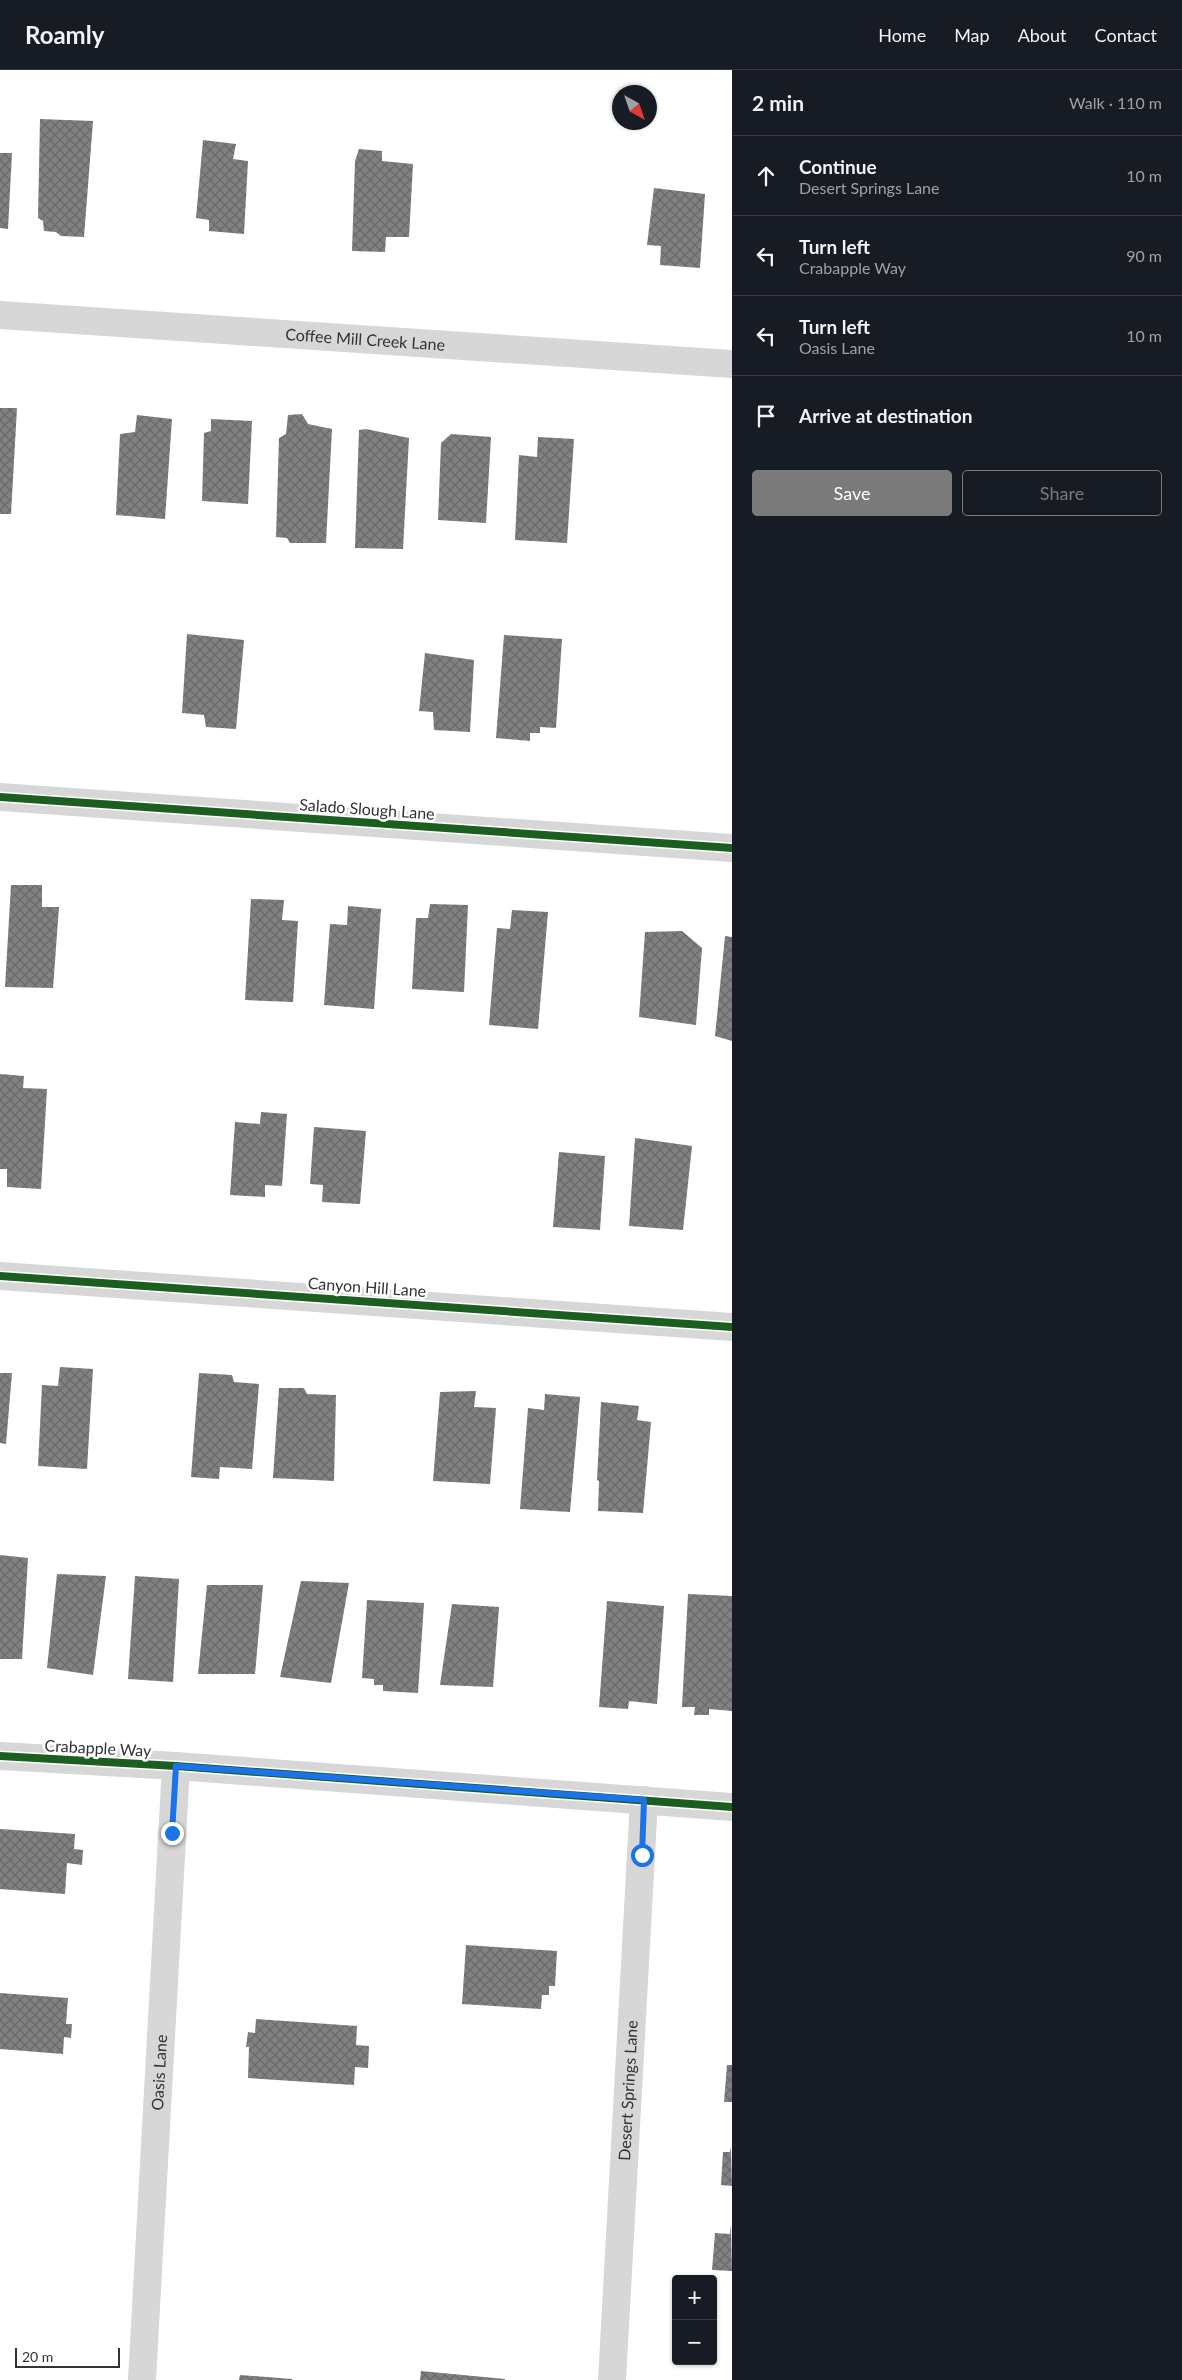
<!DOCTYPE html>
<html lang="en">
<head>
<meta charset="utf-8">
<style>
	body { margin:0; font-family:Lato,sans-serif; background:#242831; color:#f1f3f6 }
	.controls { position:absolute; right:15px; bottom:15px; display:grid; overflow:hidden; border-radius:5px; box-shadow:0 1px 4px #0004 }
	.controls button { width:45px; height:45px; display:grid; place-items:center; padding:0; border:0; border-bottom:1px solid #363941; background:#171b24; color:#f1f3f6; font:25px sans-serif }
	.compass { position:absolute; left:612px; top:15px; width:45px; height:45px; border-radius:50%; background:#171b24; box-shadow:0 1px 4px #0004; rotate:140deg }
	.scale { position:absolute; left:15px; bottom:12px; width:105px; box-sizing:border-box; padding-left:5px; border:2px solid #333; border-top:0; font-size:14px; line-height:18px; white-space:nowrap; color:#333; -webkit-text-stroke:4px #fff; paint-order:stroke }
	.stop { position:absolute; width:15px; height:15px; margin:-11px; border:4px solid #1a73e8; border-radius:50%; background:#fff }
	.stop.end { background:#1a73e8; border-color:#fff; box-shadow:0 1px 5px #0008 }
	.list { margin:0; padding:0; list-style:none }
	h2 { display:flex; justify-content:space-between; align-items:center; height:65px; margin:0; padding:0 20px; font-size:21px }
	h2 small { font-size:16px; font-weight:400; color:#9ea1a6 }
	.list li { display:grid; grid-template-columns:32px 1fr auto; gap:15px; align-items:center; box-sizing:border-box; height:80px; padding:0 20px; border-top:1px solid #363941 }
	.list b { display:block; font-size:19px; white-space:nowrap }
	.list p { margin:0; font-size:16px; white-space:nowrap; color:#9ea1a6 }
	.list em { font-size:16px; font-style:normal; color:#9ea1a6 }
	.actions { display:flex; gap:10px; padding:15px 20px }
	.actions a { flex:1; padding:11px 0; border:1px solid #7a7a7a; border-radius:5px; text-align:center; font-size:18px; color:#7a7a7a }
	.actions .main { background:#7a7a7a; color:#fff }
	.icon { flex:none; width:28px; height:28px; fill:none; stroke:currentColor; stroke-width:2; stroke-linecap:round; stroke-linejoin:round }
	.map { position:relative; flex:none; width:732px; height:2310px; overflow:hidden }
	header { display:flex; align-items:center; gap:30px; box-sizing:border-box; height:70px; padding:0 25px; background:#171b24; border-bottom:1px solid #363941 }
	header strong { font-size:24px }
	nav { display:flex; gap:28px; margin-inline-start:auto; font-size:18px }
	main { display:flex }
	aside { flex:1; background:#171b24 }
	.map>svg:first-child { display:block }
	.building { fill:url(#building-cross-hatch) }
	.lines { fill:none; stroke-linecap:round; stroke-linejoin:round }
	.street { stroke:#d7d7d7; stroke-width:28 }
	.cycleway-casing { stroke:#fff; stroke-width:11 }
	.cycleway { stroke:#1b5e20; stroke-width:8 }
	.route { stroke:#1a73e8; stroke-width:6 }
	.labels { text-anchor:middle; stroke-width:5; stroke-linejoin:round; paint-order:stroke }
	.street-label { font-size:16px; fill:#333; stroke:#fff }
</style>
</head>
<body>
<header>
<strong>Roamly</strong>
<nav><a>Home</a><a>Map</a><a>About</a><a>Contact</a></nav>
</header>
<main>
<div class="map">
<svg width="732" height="2310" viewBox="0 0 732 2310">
	<defs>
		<pattern id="building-cross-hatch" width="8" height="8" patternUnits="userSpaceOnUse" patternTransform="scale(1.25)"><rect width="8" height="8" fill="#818181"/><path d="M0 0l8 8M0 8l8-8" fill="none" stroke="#6a6a6a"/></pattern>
	</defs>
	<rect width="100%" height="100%" fill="#fff"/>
	<g class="building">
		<path d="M40,49L93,51L84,167L61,166L56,162L44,161L43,151L38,148Z"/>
		<path d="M203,70L236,74L233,89L248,91L244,164L209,161V150L196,148Z"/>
		<path d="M359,79L382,81V91L413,94L409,167H386L385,182L352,181L355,91Z"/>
		<path d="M0,83H12L8,159L0,158Z"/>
		<path d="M654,118L705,124L700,198L660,195L661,176L647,175Z"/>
		<path d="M0,338H17L11,444H0Z"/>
		<path d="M302,344L308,354L332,359L326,473H290L287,468L276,467L279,368L286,364L288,345Z"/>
		<path d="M137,345L172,349L165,449L116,445L120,364L135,362Z"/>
		<path d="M211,349L252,351L248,434L202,431L204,363L211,361Z"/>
		<path d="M366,359L409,368L403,479L355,478L359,360Z"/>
		<path d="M451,364L491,367L486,453L438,450L441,373Z"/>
		<path d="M538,367L574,369L567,473L515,470L519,385L537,387Z"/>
		<path d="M187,564L244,570L236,659L206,657L204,645L182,643Z"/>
		<path d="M504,565L562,569L556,658L540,657V663H530V671L496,668Z"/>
		<path d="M425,583L474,590L470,662L434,660L433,642L419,641Z"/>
		<path d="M11,815H42V837H59L53,918L5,917Z"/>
		<path d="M251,829L284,830L282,850L298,851L293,932L245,930Z"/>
		<path d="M430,834L468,835L464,922L412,919L416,848H428Z"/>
		<path d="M348,836L381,839L374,939L324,935L330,854L347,855Z"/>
		<path d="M512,840L548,842L538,959L489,955L497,858L510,859Z"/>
		<path d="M682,861L702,878L696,955L639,947L645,862Z"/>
		<path d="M725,866L732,867V971L715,966Z"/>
		<path d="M0,1004L24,1006L23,1018L47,1019L41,1119L7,1117V1099H0Z"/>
		<path d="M261,1042L287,1044L282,1116L265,1115V1127L230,1125L235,1052L260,1054Z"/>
		<path d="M314,1057L366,1061L360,1134L322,1132L323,1115L310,1114Z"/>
		<path d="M635,1068L692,1076L683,1160L629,1156Z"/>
		<path d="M559,1082L605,1086L600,1160L553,1157Z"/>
		<path d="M60,1297L93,1299L87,1399L38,1396L42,1315L58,1316Z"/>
		<path d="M0,1303H12L6,1374L0,1373Z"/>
		<path d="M199,1303L232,1305L234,1312L259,1314L252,1399L220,1397L219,1409L191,1407Z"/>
		<path d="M279,1318H304L307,1324L336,1325L334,1411L273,1408Z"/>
		<path d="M476,1321L474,1337L496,1338L490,1414L433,1411L440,1322Z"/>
		<path d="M545,1324L580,1327L570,1442L520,1439L528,1338L544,1340Z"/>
		<path d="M601,1332L639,1336L637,1350L651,1352L643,1443L598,1441L599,1411L597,1410Z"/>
		<path d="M0,1485L28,1488L22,1589H0Z"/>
		<path d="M57,1504L106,1506L93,1605L47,1598Z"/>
		<path d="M135,1506L179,1509L173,1612L128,1609Z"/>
		<path d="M301,1511L349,1513L331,1613L280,1607Z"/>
		<path d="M207,1515H263L255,1604H198Z"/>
		<path d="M688,1524L732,1526V1641L709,1639V1645H694L695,1637H682Z"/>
		<path d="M367,1530L424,1533L418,1623L383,1621V1615H374V1609L362,1608Z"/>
		<path d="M607,1531L664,1536L657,1634L629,1631L628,1639L599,1637Z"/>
		<path d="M452,1534L499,1537L493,1617L440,1615Z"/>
		<path d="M0,1759L75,1764L74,1779L83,1780L82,1795L67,1793L65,1824L0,1819Z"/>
		<path d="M466,1875L557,1881L555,1916H549V1925H542L541,1939L462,1934Z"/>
		<path d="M0,1923L68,1928L66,1954H72L71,1968L64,1967L63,1984L0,1979Z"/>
		<path d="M256,1949L357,1956L356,1975L369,1976L368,1998L355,1997L354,2015L248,2008L249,1977H246L248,1962L255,1963Z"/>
		<path d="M727,1995H732V2032H724Z"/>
		<path d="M731,2077L732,2116L721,2115L723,2082H730Z"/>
		<path d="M731,2154L732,2201L712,2200L715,2163L730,2164Z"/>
		<path d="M421,2301L505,2309V2310H420Z"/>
		<path d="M240,2305L292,2309V2310H239Z"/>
	</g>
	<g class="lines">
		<g class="street">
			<path id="s1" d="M0,245L732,294"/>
			<path d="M0,727L732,778"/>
			<path d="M0,1206L732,1257"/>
			<path d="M0,1686L176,1696L732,1737"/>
			<path id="s2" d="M142,2310L176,1696"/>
			<path id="s3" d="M612,2310L644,1730"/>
		</g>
		<g class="cycleway-casing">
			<g id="cycleway">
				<path d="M0,727L732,778"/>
				<path d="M0,1206L732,1257"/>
				<path d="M0,1686L176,1696L732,1737"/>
			</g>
		</g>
		<use href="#cycleway" class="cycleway"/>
	</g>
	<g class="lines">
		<path class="route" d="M172,1763L176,1696L644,1730L642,1785"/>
	</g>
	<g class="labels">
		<g class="street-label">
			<text dy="6" stroke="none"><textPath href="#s1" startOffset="366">Coffee Mill Creek Lane</textPath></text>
			<text transform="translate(367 739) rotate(4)" y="6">Salado Slough Lane</text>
			<text transform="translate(367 1217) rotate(4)" y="6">Canyon Hill Lane</text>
			<text transform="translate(98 1678) rotate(3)" y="6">Crabapple Way</text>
			<text dy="6" stroke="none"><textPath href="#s2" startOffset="308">Oasis Lane</textPath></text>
			<text dy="6" stroke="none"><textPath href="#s3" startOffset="290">Desert Springs Lane</textPath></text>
		</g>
	</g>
</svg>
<div class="controls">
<button>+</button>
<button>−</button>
</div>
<svg class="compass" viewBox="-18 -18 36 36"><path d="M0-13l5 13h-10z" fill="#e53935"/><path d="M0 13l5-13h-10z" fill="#9ea1a6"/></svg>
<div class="scale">20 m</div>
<div class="stop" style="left:642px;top:1785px"></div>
<div class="stop end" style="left:172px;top:1763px"></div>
</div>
<aside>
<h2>2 min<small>Walk · 110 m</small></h2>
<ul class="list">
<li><svg class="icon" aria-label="ahead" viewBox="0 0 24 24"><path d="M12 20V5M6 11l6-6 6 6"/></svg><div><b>Continue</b><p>Desert Springs Lane</p></div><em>10 m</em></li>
<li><svg class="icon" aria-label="left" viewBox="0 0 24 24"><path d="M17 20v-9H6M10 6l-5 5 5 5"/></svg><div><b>Turn left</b><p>Crabapple Way</p></div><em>90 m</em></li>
<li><svg class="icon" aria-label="left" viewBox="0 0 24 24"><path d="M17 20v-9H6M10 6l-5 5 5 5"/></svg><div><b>Turn left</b><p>Oasis Lane</p></div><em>10 m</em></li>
<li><svg class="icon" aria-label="arrive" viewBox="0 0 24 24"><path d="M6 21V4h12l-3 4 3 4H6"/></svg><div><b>Arrive at destination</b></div></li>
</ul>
<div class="actions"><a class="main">Save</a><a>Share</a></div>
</aside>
</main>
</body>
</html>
